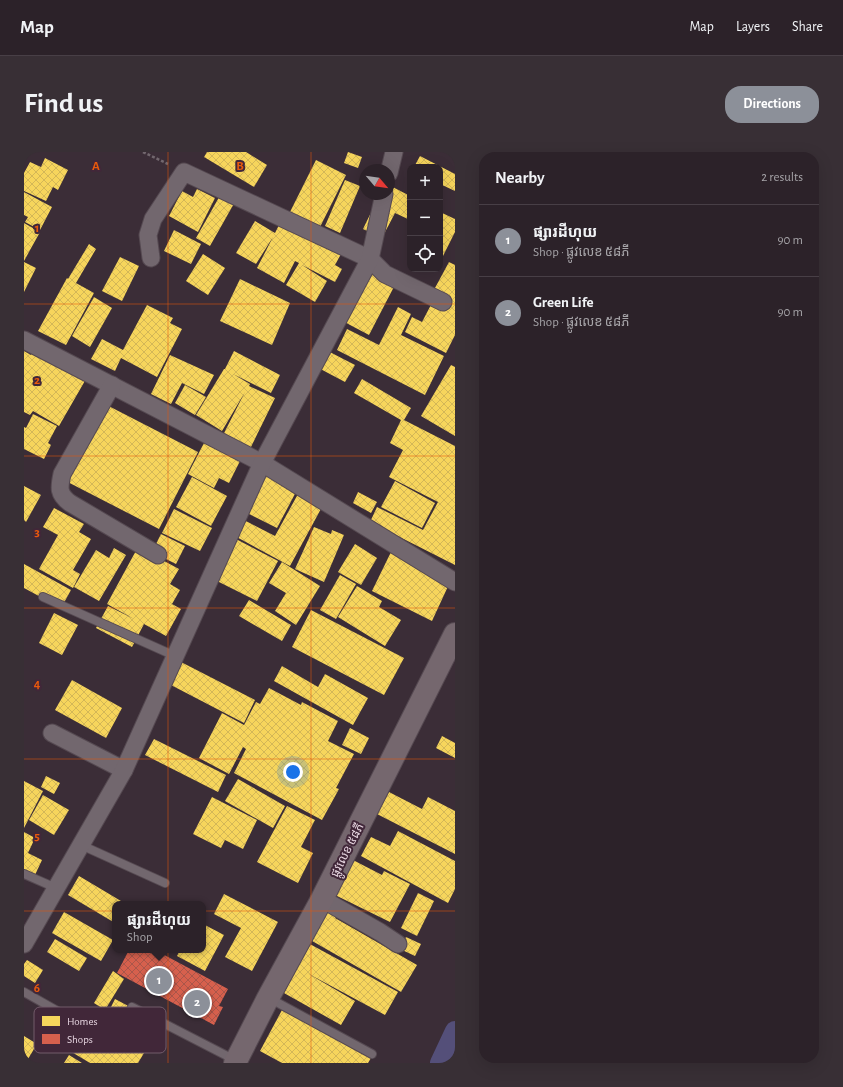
<!DOCTYPE html>
<html lang="en">
<head>
<meta charset="utf-8">
<style>
	body { margin:0; font-family:"Alegreya Sans","Noto Sans Khmer",sans-serif; background:#382f35; color:#f1f3f6 }
	.controls { position:absolute; right:12px; top:12px; display:grid; overflow:hidden; border-radius:8px; box-shadow:0 4px 16px #0002 }
	.controls button { width:36px; height:36px; display:grid; place-items:center; padding:0; border:0; border-bottom:1px solid #483f46; background:#2c2229; color:#f1f3f6; font:20px sans-serif }
	.compass { position:absolute; left:335px; top:12px; width:36px; height:36px; border-radius:50%; background:#2c2229; box-shadow:0 4px 16px #0002; rotate:119deg }
	.you { position:absolute; left:269px; top:620px; width:14px; height:14px; margin:-10px; border:3px solid #fff; border-radius:50%; background:#1a73e8; box-shadow:0 0 0 6px #1a73e833 }
	.badge { display:grid; place-items:center; width:26px; height:26px; border-radius:50%; background:#8c9099; color:#fff; font-size:13px; font-weight:700 }
	.pin { position:absolute; translate:-50% -50%; border:2px solid #fff; box-shadow:0 1px 4px #0006 }
	.popup { position:absolute; left:88px; top:749px; width:94px; height:52px; box-sizing:border-box; display:grid; place-content:center; border-radius:8px; background:#2c2229; filter:drop-shadow(0 1px 3px #0005); font-size:13px; white-space:nowrap; color:#a6a4a8 }
	.popup b { font-size:15px; color:#f1f3f6 }
	.popup::after { content:''; position:absolute; left:50%; top:100%; margin-left:-8px; border:8px solid transparent; border-top-color:#2c2229 }
	.list { margin:0; padding:0; list-style:none }
	h2 { display:flex; justify-content:space-between; align-items:center; height:52px; margin:0; padding:0 16px; font-size:17px }
	h2 small { font-size:13px; font-weight:400; color:#a6a4a8 }
	.list li { display:grid; grid-template-columns:26px 1fr auto; gap:12px; align-items:center; box-sizing:border-box; height:72px; padding:0 16px; border-top:1px solid #483f46 }
	.list b { display:block; font-size:15px; white-space:nowrap }
	.list p { margin:0; font-size:13px; white-space:nowrap; color:#a6a4a8 }
	.list em { font-size:13px; font-style:normal; color:#a6a4a8 }
	.icon { flex:none; width:22px; height:22px; fill:none; stroke:currentColor; stroke-width:2; stroke-linecap:round; stroke-linejoin:round }
	.map { position:relative; flex:none; width:431px; height:911px; overflow:hidden; border-radius:16px }
	header { display:flex; align-items:center; gap:24px; box-sizing:border-box; height:56px; padding:0 20px; background:#2c2229; border-bottom:1px solid #483f46 }
	header strong { font-size:19px }
	nav { display:flex; gap:22px; margin-inline-start:auto; font-size:14px }
	.intro { display:flex; align-items:center; justify-content:space-between; box-sizing:border-box; height:96px; padding:0 24px }
	h1 { margin:0; font-size:28px }
	.button { padding:10px 18px; border-radius:16px; background:#8c9099; color:#fff; font-size:14px; font-weight:700 }
	main { display:flex; gap:24px; padding:0 24px }
	aside { flex:1; background:#2c2229; border-radius:16px; box-shadow:0 4px 16px #0002 }
	.map>svg:first-child { display:block }
	.homes { fill:url(#homes-cross-hatch) }
	.shops { fill:url(#shops-cross-hatch) }
	.lines { fill:none; stroke-linecap:round; stroke-linejoin:round }
	.canal { stroke:#544f79; stroke-width:20 }
	.lane-casing { stroke:#554951; stroke-width:10 }
	.street-casing { stroke:#554951; stroke-width:19 }
	.secondary-casing { stroke:#554951; stroke-width:24 }
	.path { stroke:#72676e; stroke-width:2.5; stroke-dasharray:3 2; stroke-linecap:butt }
	.lane { stroke:#72676e; stroke-width:8 }
	.street { stroke:#72676e; stroke-width:17 }
	.secondary { stroke:#75676e; stroke-width:22 }
	.grid { fill:none; stroke:#e8590c; stroke-width:1; stroke-opacity:0.55 }
	.labels { text-anchor:middle; stroke-width:4; stroke-linejoin:round; paint-order:stroke }
	.street-label { font-size:12px; fill:#e7d6e1; stroke:#412739 }
	.key { fill:#412739; stroke:#735c6b; stroke-width:1 }
	.key-label { font-size:11px; fill:#e7d6e1 }
	.grid-label { font-size:13px; text-anchor:middle; font-weight:bold; fill:#e8590c; stroke:#412739; stroke-width:4; stroke-linejoin:round; paint-order:stroke }
</style>
</head>
<body>
<header>
<strong>Map</strong>
<nav><a>Map</a><a>Layers</a><a>Share</a></nav>
</header>
<div class="intro"><h1>Find us</h1><a class="button">Directions</a></div>
<main>
<div class="map">
<svg width="431" height="911" viewBox="0 0 431 911">
	<defs>
		<pattern id="homes-cross-hatch" width="8" height="8" patternUnits="userSpaceOnUse"><rect width="8" height="8" fill="#f6d55c"/><path d="M0 0l8 8M0 8l8-8" fill="none" stroke="#d3b757"/></pattern>
		<pattern id="shops-cross-hatch" width="8" height="8" patternUnits="userSpaceOnUse"><rect width="8" height="8" fill="#d6604d"/><path d="M0 0l8 8M0 8l8-8" fill="none" stroke="#aa564a"/></pattern>
	</defs>
	<rect width="100%" height="100%" fill="#3b2d37"/>
	<g class="homes">
		<path d="M183,0H222L243,13L230,35L180,5Z"/>
		<path d="M324,0L338,5L334,16L320,11Z"/>
		<path d="M396,4L431,22V39L416,32V15H390Z"/>
		<path d="M21,6L44,18L34,38L29,35L22,49L0,39V21L6,10L17,15Z"/>
		<path d="M292,8L322,23L296,75L266,60Z"/>
		<path d="M321,28L336,34L316,81L301,74Z"/>
		<path d="M365,33L386,44V68L371,61L358,86L339,77L356,42H365Z"/>
		<path d="M173,37L191,46L174,80L145,64L158,39L169,45Z"/>
		<path d="M0,40L28,55L16,78L1,70L4,65L0,63Z"/>
		<path d="M198,40L212,48L186,94L172,86Z"/>
		<path d="M416,60L431,67V80L416,110Z"/>
		<path d="M231,69L251,81L256,71L317,102L311,113L318,117L311,130L278,113L303,129L291,150L262,133L275,111L271,109L260,131L233,116L249,85L232,112L212,101Z"/>
		<path d="M0,71L16,80L0,109Z"/>
		<path d="M150,78L177,92L167,112L140,99Z"/>
		<path d="M65,92L72,97L52,131L70,141L42,193L14,179L43,126L44,127Z"/>
		<path d="M179,102L201,116L184,143L162,129Z"/>
		<path d="M96,105L115,114L98,149L78,139Z"/>
		<path d="M0,110L12,116L0,140Z"/>
		<path d="M340,110L374,127L345,183L311,165Z"/>
		<path d="M425,110L431,113V183L422,201L381,180L388,165L398,170L409,149L405,147Z"/>
		<path d="M216,127L266,151L248,193L196,169Z"/>
		<path d="M70,145L88,156L66,195L48,184Z"/>
		<path d="M123,153L149,166L146,171L158,177L133,225L97,206L91,219L67,207L78,187L99,198Z"/>
		<path d="M374,155L387,162L377,183L420,204L401,243L313,198L323,177L355,193Z"/>
		<path d="M296,195L331,213L321,230L287,212Z"/>
		<path d="M10,197L62,227L35,274L9,259L6,263L0,260V199L7,203Z"/>
		<path d="M210,199L256,223L247,241L209,222L226,232L225,234L251,246L226,297L199,283L221,240L198,279L172,263L200,217H201Z"/>
		<path d="M146,203L190,223L180,242L158,231L147,252L127,242Z"/>
		<path d="M427,213L431,215V284L397,264Z"/>
		<path d="M338,227L387,256L380,268L431,294V413L346,370L353,355L399,378L414,350L365,325L379,298L366,291L377,268L330,241Z"/>
		<path d="M161,233L182,245L171,263L151,251Z"/>
		<path d="M71,247L174,300L135,377L32,324Z"/>
		<path d="M9,262L33,274L24,291L27,293L20,307L0,297V275L2,276Z"/>
		<path d="M180,291L216,309L205,331L195,326L190,336L164,322Z"/>
		<path d="M233,317L273,338L253,376L213,356Z"/>
		<path d="M168,325L203,344L187,374L152,355Z"/>
		<path d="M371,329L411,351L398,376L357,355Z"/>
		<path d="M0,334L17,343L2,370L0,368Z"/>
		<path d="M334,340L353,350L347,361L329,351Z"/>
		<path d="M274,342L298,355L266,414L207,382L216,366L251,384Z"/>
		<path d="M30,356L60,372L55,380L67,387L49,418L56,422L49,436L15,417L34,383L19,375Z"/>
		<path d="M150,357L188,376L176,399L138,381Z"/>
		<path d="M290,375L307,382L308,378L320,383L300,430L271,417Z"/>
		<path d="M137,382L161,394L152,412L128,400Z"/>
		<path d="M210,386L254,409L233,449L189,427Z"/>
		<path d="M331,392L353,406L337,433L314,420Z"/>
		<path d="M114,395L155,417L146,432L156,438L148,452L157,457L142,484L120,472L108,495L72,476L84,454L110,467L83,452Z"/>
		<path d="M90,396L102,403L75,449L50,435L72,398L85,406Z"/>
		<path d="M367,400L426,430L408,469L348,439Z"/>
		<path d="M258,410L296,434L272,473L251,459L262,441L245,431Z"/>
		<path d="M0,412L47,438L37,456L0,436Z"/>
		<path d="M316,423L332,432L312,467L296,458Z"/>
		<path d="M333,434L358,449L355,455L377,468L361,494L314,465Z"/>
		<path d="M225,448L267,473L258,489L215,464Z"/>
		<path d="M287,458L380,506L360,543L268,495Z"/>
		<path d="M30,461L54,473L38,503L15,491Z"/>
		<path d="M157,510L231,548L220,571L145,532Z"/>
		<path d="M258,514L294,535L301,522L344,546L329,573L250,529Z"/>
		<path d="M48,528L98,556L82,586L31,558Z"/>
		<path d="M245,536L277,553L278,550L314,569L304,589L330,602L312,636L315,637L298,668L210,621L222,597L219,595L205,622L175,606L198,561L220,573L232,550L236,552Z"/>
		<path d="M326,576L345,586L337,602L318,593Z"/>
		<path d="M418,584L431,591V606L412,596Z"/>
		<path d="M130,587L202,623L194,640L121,603Z"/>
		<path d="M22,624L36,631L30,642L17,635Z"/>
		<path d="M214,627L261,654L249,676L201,649Z"/>
		<path d="M0,629L19,639L0,676Z"/>
		<path d="M365,640L398,657L404,645L431,659V702L353,662Z"/>
		<path d="M19,643L45,658L30,683L5,668Z"/>
		<path d="M188,645L233,668L219,697L201,688L197,696L169,682Z"/>
		<path d="M263,654L291,668L277,695L289,701L274,731L233,710Z"/>
		<path d="M374,679L431,709V737L424,751L337,704L347,685L366,694Z"/>
		<path d="M0,680L11,686L4,701L18,708L11,723L0,717Z"/>
		<path d="M329,708L358,723L360,719L386,732L366,770L311,743Z"/>
		<path d="M55,724L102,752H91V771L44,743Z"/>
		<path d="M394,741L410,749L393,784L377,776Z"/>
		<path d="M200,742L254,770L228,819L201,805L217,776L190,762Z"/>
		<path d="M302,753L315,760L311,766L393,813L377,840L283,786Z"/>
		<path d="M40,760L89,788L77,809L28,781Z"/>
		<path d="M179,772L200,783L181,819L153,804L156,798H179Z"/>
		<path d="M382,785L397,792L391,804L376,797Z"/>
		<path d="M31,787L63,806L55,819L23,800Z"/>
		<path d="M284,791L374,840L361,863L283,821L331,849L317,873L260,841L273,816L271,815Z"/>
		<path d="M3,808L19,818L11,831L0,824V812Z"/>
		<path d="M89,819L100,827L81,858L70,851Z"/>
		<path d="M91,847L135,870L129,882L85,859Z"/>
		<path d="M70,858L126,891L114,911H66L46,899Z"/>
		<path d="M258,858L347,906L344,911H258L236,899Z"/>
		<path d="M0,884L13,892L4,907L0,905Z"/>
		<path d="M45,903L58,911H40Z"/>
	</g>
	<path class="shops" d="M105,798H131L204,837L195,854L199,855L190,873L93,821Z"/>
	<g class="lines">
		<path class="canal" d="M416,911L431,879"/>
		<g class="lane-casing">
			<g id="lane">
				<path d="M19,445L151,504"/>
				<path d="M57,693L141,731"/>
				<path d="M0,722L32,736"/>
				<path d="M0,840L53,870"/>
				<path d="M245,846L348,902"/>
				<path d="M108,855L211,908"/>
			</g>
		</g>
		<g class="street-casing">
			<g id="street">
				<path d="M365,21L370,0"/>
				<path d="M127,106L124,83L129,67L160,20L346,107L361,122L419,150"/>
				<path d="M0,188L238,311L431,430"/>
				<path d="M88,233L38,322C35,336 34,342 46,351L134,403"/>
				<path d="M28,581L100,618"/>
				<path d="M298,747L356,780L374,792"/>
				<path d="M0,792L100,618L238,311L346,107L360,42"/>
			</g>
		</g>
		<g class="secondary-casing">
			<path id="secondary" d="M211,911L244,846L298,747L431,482"/>
		</g>
		<path class="path" d="M119,0L144,12"/>
		<use href="#lane" class="lane"/>
		<use href="#street" class="street"/>
		<use href="#secondary" class="secondary"/>
	</g>
	<path class="grid" d="M144,0V911M287,0V911M0,152H431M0,304H431M0,456H431M0,607H431M0,759H431"/>
	<g class="labels">
		<g class="street-label">
			<text transform="translate(323 698) rotate(-63)" y="4">ផ្លូវលេខ ៥៨ភី</text>
		</g>
	</g>
	<rect x="10" y="855" width="132" height="46" rx="6" class="key"/>
	<rect x="18" y="864" width="18" height="10" fill="#f6d55c"/>
	<rect x="18" y="882" width="18" height="10" fill="#d6604d"/>
	<g class="key-label">
		<text x="43" y="873">Homes</text>
		<text x="43" y="891">Shops</text>
	</g>
	<g class="grid-label">
		<text x="72" y="18">A</text>
		<text x="216" y="18">B</text>
		<text x="13" y="80">1</text>
		<text x="13" y="232">2</text>
		<text x="13" y="384">3</text>
		<text x="13" y="536">4</text>
		<text x="13" y="688">5</text>
		<text x="13" y="840">6</text>
	</g>
</svg>
<div class="controls">
<button>+</button>
<button>−</button>
<button><svg class="icon" aria-label="locate" viewBox="0 0 24 24"><circle cx="12" cy="12" r="6"/><path d="M12 2v4M12 18v4M2 12h4M18 12h4"/></svg></button>
</div>
<svg class="compass" viewBox="-18 -18 36 36"><path d="M0-13l5 13h-10z" fill="#e53935"/><path d="M0 13l5-13h-10z" fill="#a6a4a8"/></svg>
<div class="you"></div>
<div class="pin badge" style="left:135px;top:829px">1</div>
<div class="popup"><b>ផ្សារដីហុយ</b>Shop</div>
<div class="pin badge" style="left:173px;top:851px">2</div>
</div>
<aside>
<h2>Nearby<small>2 results</small></h2>
<ul class="list">
<li><span class="badge">1</span><div><b>ផ្សារដីហុយ</b><p>Shop · ផ្លូវលេខ ៥៨ភី</p></div><em>90 m</em></li>
<li><span class="badge">2</span><div><b>Green Life</b><p>Shop · ផ្លូវលេខ ៥៨ភី</p></div><em>90 m</em></li>
</ul>
</aside>
</main>
</body>
</html>
